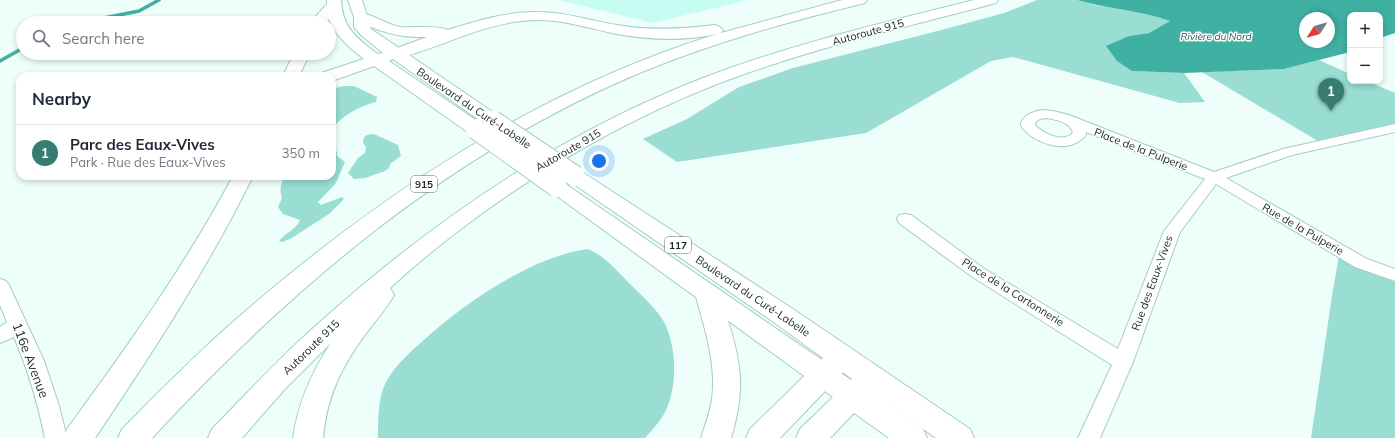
<!DOCTYPE html>
<html lang="en">
<head>
<meta charset="utf-8">
<style>
	body { margin:0; font-family:Mulish,sans-serif; background:#f6f6f7; color:#1f2937 }
	.controls { position:absolute; right:12px; top:12px; display:grid; overflow:hidden; border-radius:8px; box-shadow:0 2px 6px #0003 }
	.controls button { width:36px; height:36px; display:grid; place-items:center; padding:0; border:0; border-bottom:1px solid #e0e1e3; background:#fff; color:#1f2937; font:20px sans-serif }
	.compass { position:absolute; left:1299px; top:12px; width:36px; height:36px; border-radius:50%; background:#fff; box-shadow:0 2px 6px #0003; rotate:234deg }
	.you { position:absolute; left:599px; top:161px; width:14px; height:14px; margin:-10px; border:3px solid #fff; border-radius:50%; background:#1a73e8; box-shadow:0 0 0 6px #1a73e833 }
	.badge { display:grid; place-items:center; width:26px; height:26px; border-radius:50%; background:#367c73; color:#fff; font-size:13px; font-weight:700 }
	.pin { position:absolute; translate:-50% -33px; filter:drop-shadow(0 1px 2px #0008) }
	.pin::after { content:''; position:absolute; top:21px; width:14px; height:12px; background:inherit; clip-path:polygon(0 0,100% 0,50% 100%) }
	.list { margin:0; padding:0; list-style:none }
	h2 { display:flex; justify-content:space-between; align-items:center; height:52px; margin:0; padding:0 16px; font-size:17px }
	h2 small { font-size:13px; font-weight:400; color:#747a83 }
	.list li { display:grid; grid-template-columns:26px 1fr auto; gap:12px; align-items:center; box-sizing:border-box; height:56px; padding:0 16px; border-top:1px solid #e0e1e3 }
	.list b { display:block; font-size:15px; white-space:nowrap }
	.list p { margin:0; font-size:13px; white-space:nowrap; color:#747a83 }
	.list em { font-size:13px; font-style:normal; color:#747a83 }
	.icon { flex:none; width:22px; height:22px; fill:none; stroke:currentColor; stroke-width:2; stroke-linecap:round; stroke-linejoin:round }
	.map { position:relative; flex:none; width:1395px; height:438px; overflow:hidden }
	.search { position:absolute; background:#fff; box-shadow:0 2px 6px #0003; left:16px; top:16px; width:320px; height:44px; display:flex; align-items:center; gap:10px; box-sizing:border-box; padding:0 14px; border-radius:22px; color:#747a83; font-size:15px }
	.panel { position:absolute; background:#fff; box-shadow:0 2px 6px #0003; left:16px; top:72px; width:320px; height:108px; border-radius:12px }
	.map>svg:first-child { display:block }
	.built { fill:#c7fcf3 }
	.green { fill:#99ddd3 }
	.water { fill:#40b0a3; fill-rule:evenodd }
	.lines { fill:none; stroke-linecap:round; stroke-linejoin:round }
	.stream { stroke:#40b0a3; stroke-width:3.5 }
	.street-casing { stroke:#a4cdc6; stroke-width:2 }
	.primary-casing { stroke:#a4cdc6; stroke-width:2 }
	.highway-casing { stroke:#a4cdc6; stroke-width:2 }
	.street { fill:#fff; fill-rule:evenodd }
	.primary { fill:#fff; fill-rule:evenodd }
	.highway { fill:#fff; fill-rule:evenodd }
	.primary-bridge-casing { stroke:#a4cdc6; stroke-width:22; stroke-linecap:butt }
	.primary-bridge { stroke:#fff; stroke-width:20 }
	.labels { text-anchor:middle; stroke-width:3; stroke-linejoin:round; paint-order:stroke }
	.far-water-label { font-size:10px; font-style:italic; fill:#2b5a53; stroke:#fff }
	.shield { fill:#fff; stroke:#5d6866; stroke-width:1 }
	.shield-label { font-size:10px; font-weight:bold; fill:#182825 }
	.street-label { font-size:11px; fill:#182825; stroke:#fff }
	.near-street-label { font-size:13px; fill:#182825; stroke:#fff }
</style>
</head>
<body>
<div class="map">
<svg width="1395" height="438" viewBox="0 0 1395 438">
	<rect width="100%" height="100%" fill="#edfefb"/>
	<path class="built" d="M558,0H748L653,23Z"/>
	<g class="green">
		<path d="M1037,0H1077L1095,5L1150,14L1170,21L1149,33L1129,36L1132,71L1184,73L1205,102L1180,103L1013,57L991,61L866,133L677,162L643,139L687,119L739,87L793,68L949,28L1004,13Z"/>
		<path d="M1319,60L1350,74V81H1367L1395,93V128L1323,144L1202,72L1284,69Z"/>
		<path d="M345,86H354L377,97L376,102C360,106 341,116 332,129V96L337,95L334,92L335,88Z"/>
		<path d="M374,134L398,145L401,156L390,164L389,168L385,171L365,178L354,179L348,173L358,158L365,153L366,147L363,143L364,137L367,135Z"/>
		<path d="M332,144L337,152V156L345,162L336,183L318,202L321,205L342,197L344,199L329,214L290,239L282,242L279,241C286,232 296,230 300,220L283,214L278,207L282,198C279,189 281,184 285,176H332Z"/>
		<path d="M588,249C605,256 617,271 630,284C639,293 659,311 664,322C678,349 678,394 661,419C656,426 650,432 645,438H378C378,422 378,399 385,384C394,366 410,352 425,339C465,303 533,256 588,249Z"/>
		<path d="M1340,250L1395,275V438H1311L1332,296Z"/>
	</g>
	<path class="water" d="M1077,0H1395V33L1380,38V15H1350V52L1284,69L1184,73L1132,71L1117,61L1106,46L1129,36L1149,33L1170,21C1140,10 1107,9 1077,0ZM1305,18H1329V42H1305Z"/>
	<g class="lines">
		<g class="stream">
			<path d="M79,23L139,11L159,0"/>
			<path d="M0,61L23,48"/>
		</g>
		<g class="street-casing">
			<g id="street">
				<path d="M1042,110L1053,111L1069,115L1214,172L1283,149L1395,124V132L1292,155L1226,178L1367,259L1395,269V281L1355,267L1216,184L1180,232L1133,362L1100,438H1078L1112,365L971,276L899,223L897,219L899,215L905,214L911,215L983,268L1118,349L1164,231L1205,179L1086,132C1087,135 1085,137 1082,139C1065,154 1033,143 1021,126C1021,115 1033,112 1042,110ZM1047,118C1057,120 1070,122 1073,133C1062,143 1044,134 1035,125C1035,119 1043,118 1047,118Z"/>
				<path d="M0,279L6,281L9,285L44,361L59,406L67,438H45C38,403 28,370 14,337L0,343V327L7,322L0,305Z"/>
			</g>
		</g>
		<g class="primary-casing">
			<g id="primary">
				<path d="M327,0H341C342,26 355,37 375,52L378,54L383,53L361,35L354,27V17L348,0H362L371,29L500,117L502,121L500,125L493,127L486,125L393,59L389,61L483,125L485,129L483,133L476,135L469,133L374,66L332,81V76H322L324,72L364,59C350,48 335,36 329,19L325,23H310L327,4Z"/>
				<path d="M294,53H310L299,76H283Z"/>
				<path d="M575,170L582,172L790,307L970,429L974,438H936L872,393L923,429L927,438H889L854,413L830,438H796L800,429L833,397L550,191L547,187L550,183L557,181L564,183L851,380L852,379L772,321L568,180L565,176L568,172Z"/>
				<path d="M233,176H253C208,268 152,353 95,438H63L67,429C127,347 185,266 233,176Z"/>
			</g>
		</g>
		<g class="highway-casing">
			<g id="highway">
				<path d="M842,0H867L865,3C787,22 711,43 637,74C448,154 290,289 152,438H118L122,429C159,392 195,355 234,321C376,197 536,90 717,34C685,41 649,40 617,34C591,29 565,20 539,20C487,20 444,47 395,59L389,57L387,54L389,51L427,37C401,38 379,32 356,20L354,17L356,14C369,11 386,25 400,27C411,28 440,25 447,30C476,21 508,11 539,12C566,12 591,21 617,25C650,31 682,29 715,25L720,27L723,30L721,33Z"/>
				<path d="M974,0H998L996,3C914,25 830,44 750,72C622,116 489,197 390,288L394,295C387,308 376,320 367,332C342,366 327,395 323,438H293C298,403 311,373 331,343L284,390L242,438H208L212,429C248,392 282,355 320,322C434,220 561,133 703,78C791,44 883,23 974,0Z"/>
				<path d="M707,284L716,287C722,297 725,310 728,321C742,365 745,393 731,438H701C705,425 710,413 712,399C717,363 704,327 695,293L698,287Z"/>
				<path d="M841,347L851,350L854,357L851,364L780,438H746L750,429L831,350Z"/>
			</g>
		</g>
		<use href="#street" class="street"/>
		<use href="#primary" class="primary"/>
		<use href="#highway" class="highway"/>
		<g class="primary-bridge-casing">
			<g id="primary-bridge">
				<path d="M493,121L575,176"/>
				<path d="M476,129L557,187"/>
			</g>
		</g>
		<use href="#primary-bridge" class="primary-bridge"/>
	</g>
	<g class="labels">
		<g class="far-water-label">
			<text x="1216" y="40">Rivière du Nord</text>
		</g>
		<g class="shield">
			<rect x="411" y="176" width="26" height="16" rx="3"/>
			<rect x="665" y="237" width="26" height="16" rx="3"/>
		</g>
		<g class="shield-label">
			<text x="424" y="188">915</text>
			<text x="678" y="249">117</text>
		</g>
		<g class="street-label">
			<text transform="translate(868 32) rotate(-15)" y="4">Autoroute 915</text>
			<text transform="translate(474 108) rotate(34)" y="4">Boulevard du Curé-Labelle</text>
			<text transform="translate(1141 149) rotate(21)" y="4">Place de la Pulperie</text>
			<text transform="translate(568 150) rotate(-30)" y="4">Autoroute 915</text>
			<text transform="translate(1303 229) rotate(30)" y="4">Rue de la Pulperie</text>
			<text transform="translate(1152 283) rotate(-70)" y="4">Rue des Eaux-Vives</text>
			<text transform="translate(1013 292) rotate(32)" y="4">Place de la Cartonnerie</text>
			<text transform="translate(753 296) rotate(34)" y="4">Boulevard du Curé-Labelle</text>
			<text transform="translate(311 347) rotate(-44)" y="4">Autoroute 915</text>
		</g>
		<g class="near-street-label">
			<text transform="translate(31 360) rotate(69)" y="5">116e Avenue</text>
		</g>
	</g>
</svg>
<div class="controls">
<button>+</button>
<button>−</button>
</div>
<svg class="compass" viewBox="-18 -18 36 36"><path d="M0-13l5 13h-10z" fill="#e53935"/><path d="M0 13l5-13h-10z" fill="#747a83"/></svg>
<div class="you"></div>
<div class="pin badge" style="left:1331px;top:111px">1</div>
<div class="search"><svg class="icon" aria-label="search" viewBox="0 0 24 24"><circle cx="10" cy="10" r="6"/><path d="M15 15l6 6"/></svg>Search here</div>
<section class="panel">
<h2>Nearby<small></small></h2>
<ul class="list">
<li><span class="badge">1</span><div><b>Parc des Eaux-Vives</b><p>Park · Rue des Eaux-Vives</p></div><em>350 m</em></li>
</ul>
</section>
</div>
</body>
</html>
